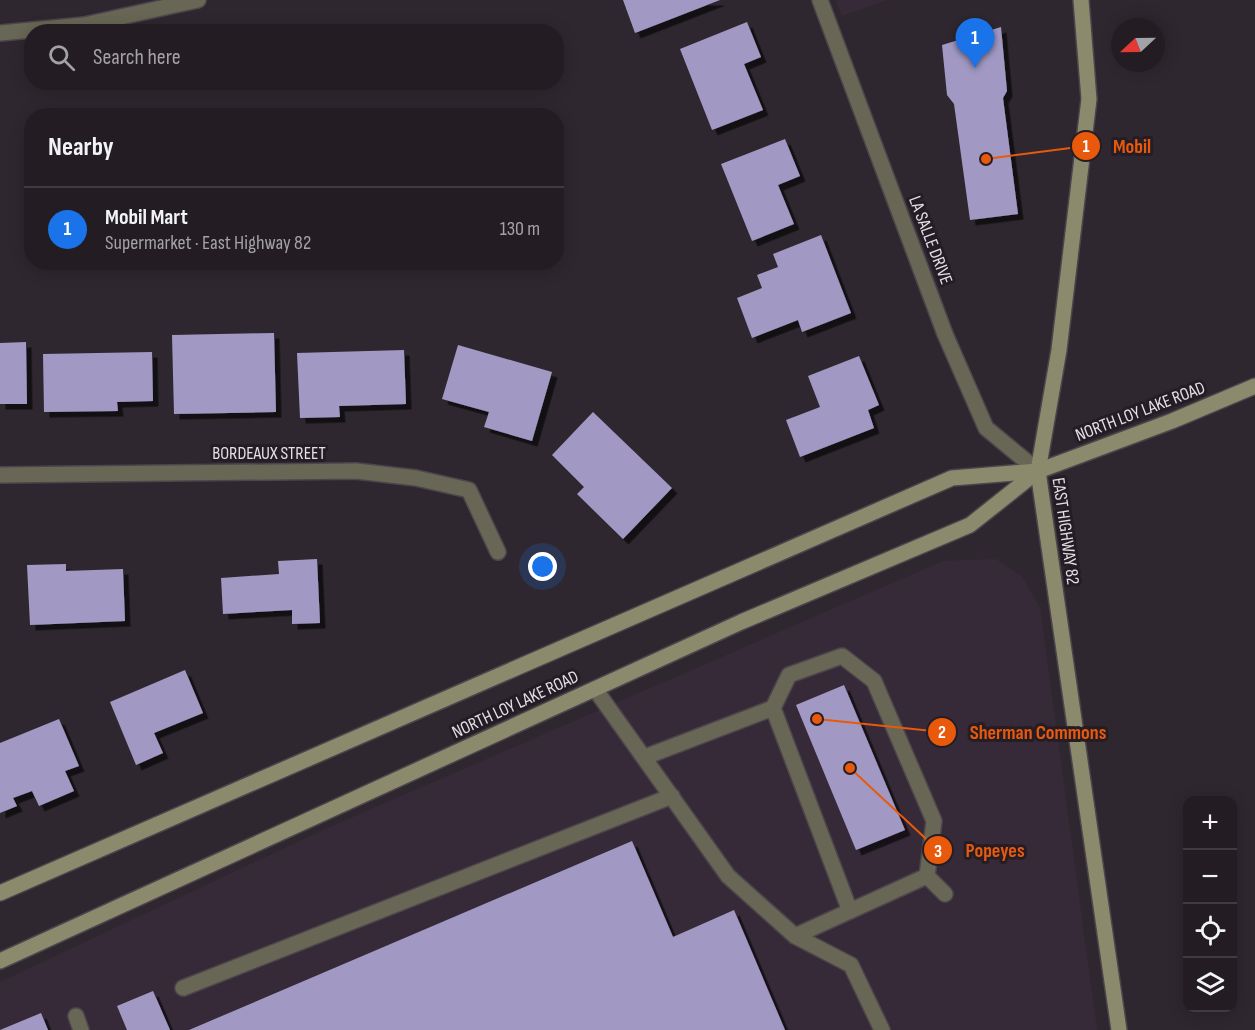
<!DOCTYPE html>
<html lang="en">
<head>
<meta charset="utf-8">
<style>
	body { margin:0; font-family:"Sofia Sans Condensed",sans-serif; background:#2f2a30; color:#f1f3f6 }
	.controls { position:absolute; right:18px; bottom:18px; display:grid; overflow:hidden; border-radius:12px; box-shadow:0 3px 15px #0003 }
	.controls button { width:54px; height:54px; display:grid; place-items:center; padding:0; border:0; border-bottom:2px solid #403b41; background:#231d23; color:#f1f3f6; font:30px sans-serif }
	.compass { position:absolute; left:1111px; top:18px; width:54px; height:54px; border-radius:50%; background:#231d23; box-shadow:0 3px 15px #0003; rotate:248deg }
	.you { position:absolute; left:543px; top:567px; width:21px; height:21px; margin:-15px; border:4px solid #fff; border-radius:50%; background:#1a73e8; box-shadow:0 0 0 9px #1a73e833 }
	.badge { display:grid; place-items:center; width:39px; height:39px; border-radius:50%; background:#1a73e8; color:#fff; font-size:20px; font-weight:700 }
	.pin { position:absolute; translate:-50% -50px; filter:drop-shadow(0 2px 3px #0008) }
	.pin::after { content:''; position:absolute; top:32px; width:21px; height:18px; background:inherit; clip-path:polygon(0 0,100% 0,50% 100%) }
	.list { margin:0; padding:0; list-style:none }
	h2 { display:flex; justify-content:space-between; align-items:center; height:78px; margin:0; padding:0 24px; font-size:26px }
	h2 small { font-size:20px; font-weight:400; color:#a3a2a6 }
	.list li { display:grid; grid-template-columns:39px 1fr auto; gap:18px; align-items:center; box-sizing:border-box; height:84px; padding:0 24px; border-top:2px solid #403b41 }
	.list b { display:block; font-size:22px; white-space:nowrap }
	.list p { margin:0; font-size:20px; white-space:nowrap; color:#a3a2a6 }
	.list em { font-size:20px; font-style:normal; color:#a3a2a6 }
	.icon { flex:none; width:33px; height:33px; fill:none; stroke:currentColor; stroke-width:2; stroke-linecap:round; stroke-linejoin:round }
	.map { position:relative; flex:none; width:1255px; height:1030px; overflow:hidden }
	.search { position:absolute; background:#231d23; box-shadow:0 3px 15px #0003; left:24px; top:24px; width:540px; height:66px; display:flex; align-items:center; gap:15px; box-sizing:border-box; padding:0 21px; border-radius:24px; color:#a3a2a6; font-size:22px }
	.panel { position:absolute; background:#231d23; box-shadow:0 3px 15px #0003; left:24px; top:108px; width:540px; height:162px; border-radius:24px }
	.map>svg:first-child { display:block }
	.built { fill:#372a38 }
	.building { fill:#a199c4; filter:url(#shadow) }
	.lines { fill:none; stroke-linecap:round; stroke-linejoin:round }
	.lane-casing { stroke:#4c454c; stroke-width:18 }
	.street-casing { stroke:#4c454c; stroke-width:18 }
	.secondary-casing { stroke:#4c454c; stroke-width:18 }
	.lane { stroke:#686755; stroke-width:15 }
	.street { stroke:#686755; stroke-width:15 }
	.secondary { stroke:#8b8a6c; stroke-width:15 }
	.labels { text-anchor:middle; stroke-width:6; stroke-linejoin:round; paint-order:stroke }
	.street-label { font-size:18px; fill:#e5e0e6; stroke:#251d25 }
	.leader { fill:none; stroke:#e8590c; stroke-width:2 }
	.callout-dot { fill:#e8590c; stroke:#251d25; stroke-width:2 }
	.mark-label { font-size:18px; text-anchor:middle; font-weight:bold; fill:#fff }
	.callout-label { font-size:20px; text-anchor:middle; font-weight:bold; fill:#e8590c; stroke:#251d25; stroke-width:6; stroke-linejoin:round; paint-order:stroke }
</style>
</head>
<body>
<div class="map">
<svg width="1255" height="1030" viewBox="0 0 1255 1030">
	<defs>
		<filter id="shadow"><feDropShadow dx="5.5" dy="5.5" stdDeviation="0" flood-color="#0009"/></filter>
	</defs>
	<rect width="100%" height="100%" fill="#2f272f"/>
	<g class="built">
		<path d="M836,0H887L842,16Z"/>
		<path d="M996,559L1022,577L1040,607L1097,1030H0V982L323,830L943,561Z"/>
	</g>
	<g class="building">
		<path d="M623,0H720L635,33Z"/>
		<path d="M747,22L761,57L744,64L763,110L712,130L680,49Z"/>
		<path d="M1001,27L1007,91L1003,98L1018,214L970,220L954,104L947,95L942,45Z"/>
		<path d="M785,139L800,176L778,185L794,224L752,241L721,164Z"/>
		<path d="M821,235L851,313L802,332L798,320L752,338L737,298L762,288L757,275L778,267L773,254Z"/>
		<path d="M274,333L276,412L174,414L172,335Z"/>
		<path d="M26,342L27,404H0V343Z"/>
		<path d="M458,345L552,372L532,441L484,427L489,412L442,399Z"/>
		<path d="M404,350L406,404L339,406L340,417L300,418L297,353Z"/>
		<path d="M152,352L153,401L117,402L118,411L44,412L43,354Z"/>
		<path d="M859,356L879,405L868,410L874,428L800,457L786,420L820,407L808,376Z"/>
		<path d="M593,412L672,488L623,539L577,494L584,487L552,455Z"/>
		<path d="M317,559L320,623L292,624V610L223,614L221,578L279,574L278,561Z"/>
		<path d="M66,564V571L123,569L125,621L30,625L27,565Z"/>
		<path d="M185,670L203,713L154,733L163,753L136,765L110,702Z"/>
		<path d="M844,685L905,830L856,850L796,705Z"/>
		<path d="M59,719L79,766L65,771L74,791L39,806L32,791L13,798L17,806L0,813V743Z"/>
		<path d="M632,841L673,937L734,910L785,1030H189Z"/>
		<path d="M153,991L170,1030H127L117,1006Z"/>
		<path d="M41,1013L48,1030H0Z"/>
	</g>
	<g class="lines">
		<g class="lane-casing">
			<g id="lane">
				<path d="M595,689L728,876L795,936L851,965L882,1030"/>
				<path d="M645,757L773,708"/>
				<path d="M850,911L773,708L789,675L842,656L874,681L934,821L927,876"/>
				<path d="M795,936L927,876L945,894"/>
				<path d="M183,988L672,796"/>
				<path d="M76,1016L81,1030"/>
			</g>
		</g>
		<g class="street-casing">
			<g id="street">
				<path d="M820,0L945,334L986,428L1038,471"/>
				<path d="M0,33L84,25L198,0"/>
				<path d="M0,475L356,471L416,478L469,490L498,552"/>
			</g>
		</g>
		<g class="secondary-casing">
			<g id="secondary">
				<path d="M1081,0L1089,99L1059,350L1038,471L1119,1030"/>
				<path d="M0,893L952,478L1038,471L1172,421L1255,386"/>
				<path d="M0,961L741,622L970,525L1038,471"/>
			</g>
		</g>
		<use href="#lane" class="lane"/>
		<use href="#street" class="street"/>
		<use href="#secondary" class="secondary"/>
	</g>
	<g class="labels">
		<g class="street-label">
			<text transform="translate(931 240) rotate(69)" y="6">LA SALLE DRIVE</text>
			<text transform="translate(1140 411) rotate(-21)" y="6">NORTH LOY LAKE ROAD</text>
			<text x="269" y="459">BORDEAUX STREET</text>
			<text transform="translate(1066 531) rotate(82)" y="6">EAST HIGHWAY 82</text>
			<text transform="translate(515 704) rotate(-25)" y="6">NORTH LOY LAKE ROAD</text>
		</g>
	</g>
	<path class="leader" d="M986 159L1086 146M817 719L942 732M850 768L938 850"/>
	<g class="callout-dot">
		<circle cx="986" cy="159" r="6"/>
		<circle cx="817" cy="719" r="6"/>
		<circle cx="850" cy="768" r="6"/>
		<circle cx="1086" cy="146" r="15"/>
		<circle cx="942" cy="732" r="15"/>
		<circle cx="938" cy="850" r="15"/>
	</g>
	<g class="mark-label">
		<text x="1086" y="152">1</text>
		<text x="942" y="738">2</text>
		<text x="938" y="857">3</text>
	</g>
	<g class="callout-label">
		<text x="1132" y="153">Mobil</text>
		<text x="1038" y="739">Sherman Commons</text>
		<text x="995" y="857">Popeyes</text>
	</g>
</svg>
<div class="controls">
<button>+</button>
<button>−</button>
<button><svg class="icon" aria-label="locate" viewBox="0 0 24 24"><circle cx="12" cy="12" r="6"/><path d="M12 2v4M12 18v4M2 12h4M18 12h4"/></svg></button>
<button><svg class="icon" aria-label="layers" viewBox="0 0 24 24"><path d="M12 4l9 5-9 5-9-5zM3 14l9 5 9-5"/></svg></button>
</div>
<svg class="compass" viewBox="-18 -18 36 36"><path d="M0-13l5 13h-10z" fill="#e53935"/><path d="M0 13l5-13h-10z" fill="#a3a2a6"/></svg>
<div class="you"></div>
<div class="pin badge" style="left:975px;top:68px">1</div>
<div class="search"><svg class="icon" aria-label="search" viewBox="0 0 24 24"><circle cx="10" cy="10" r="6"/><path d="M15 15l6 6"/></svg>Search here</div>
<section class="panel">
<h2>Nearby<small></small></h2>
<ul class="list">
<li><span class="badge">1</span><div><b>Mobil Mart</b><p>Supermarket · East Highway 82</p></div><em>130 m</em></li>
</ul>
</section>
</div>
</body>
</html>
